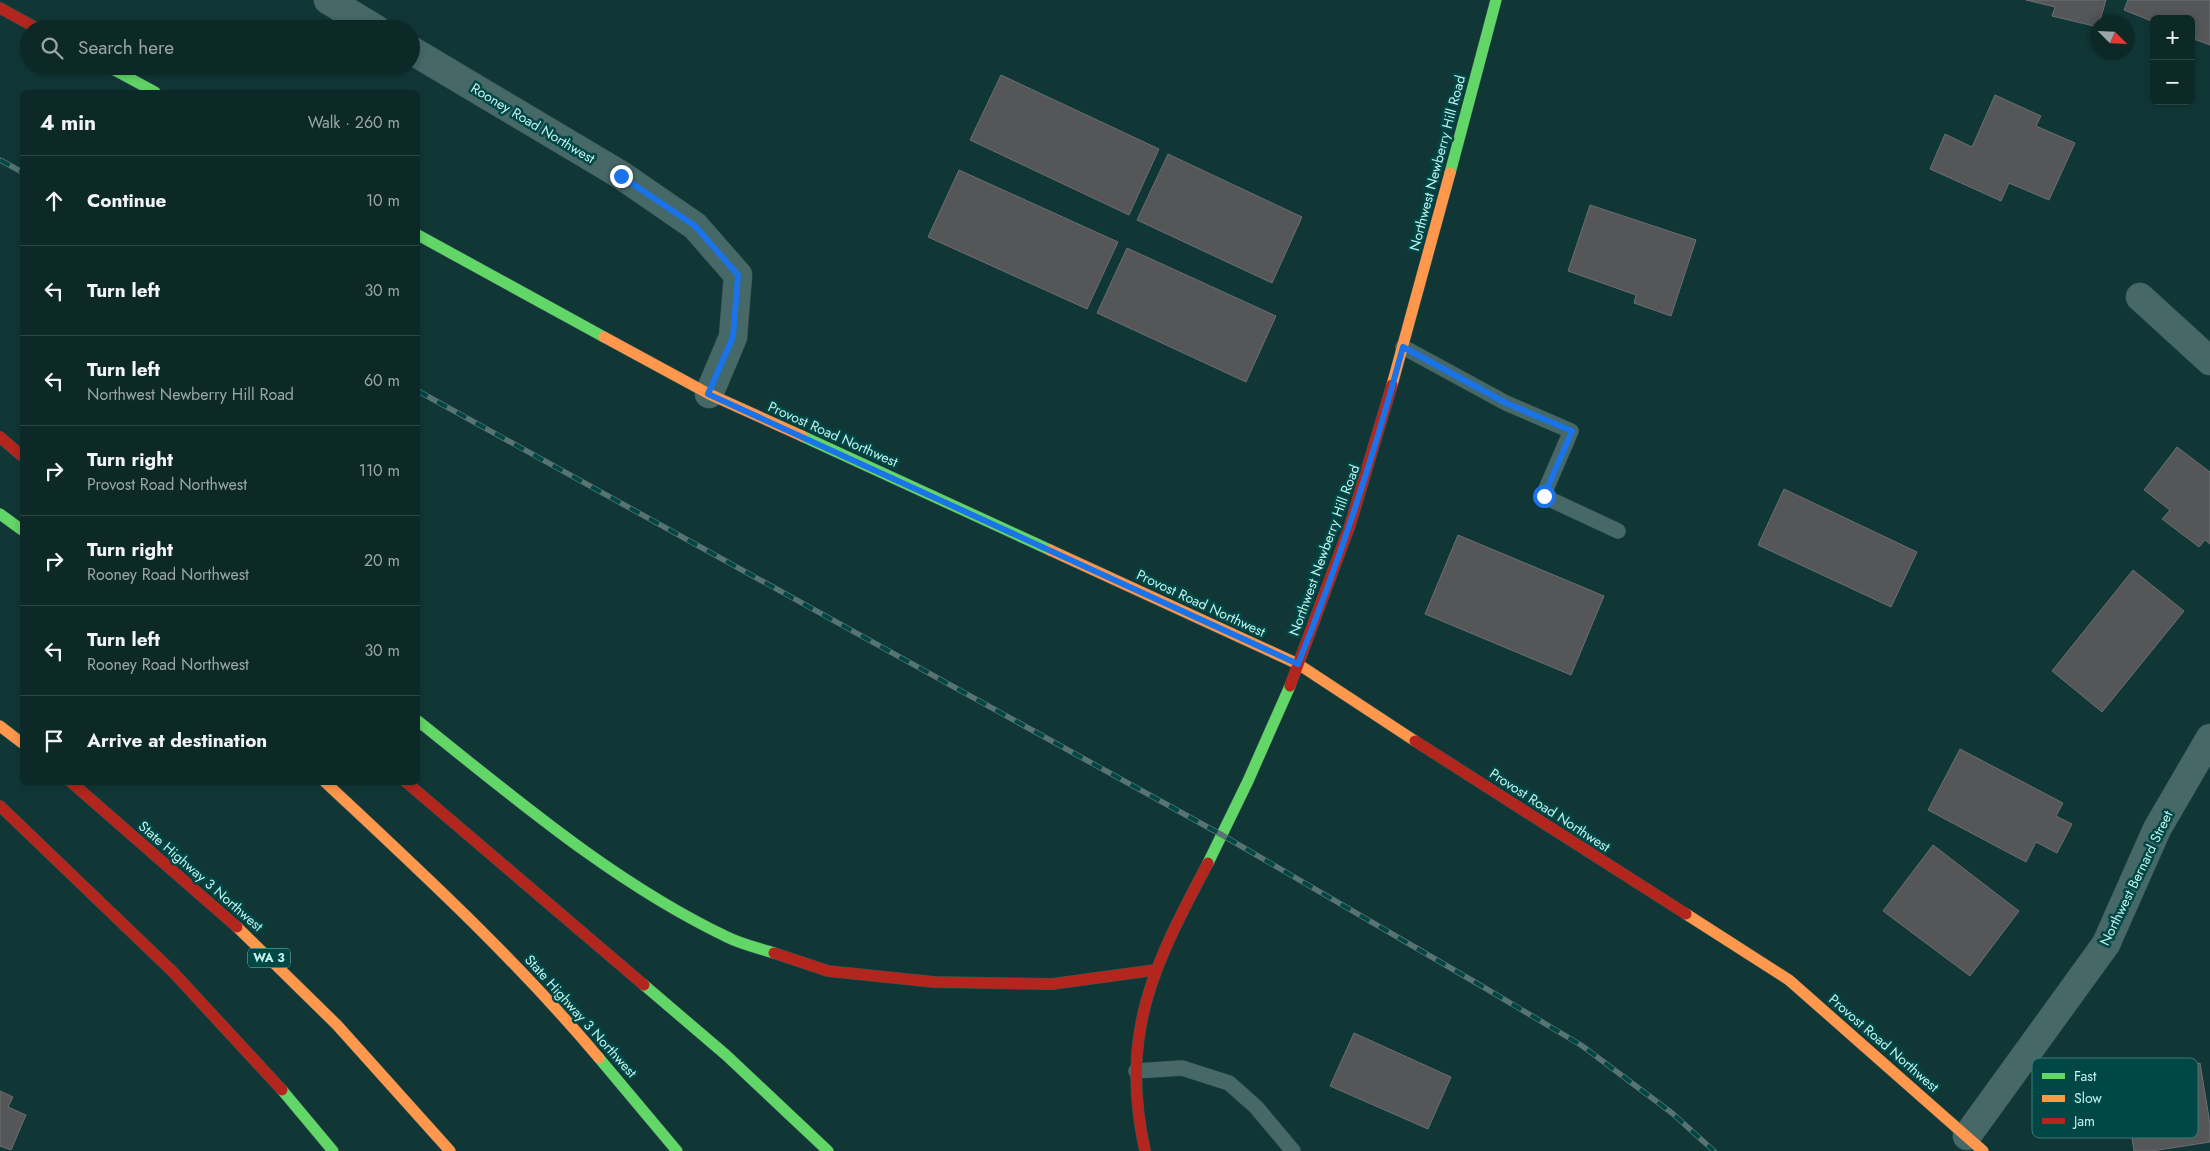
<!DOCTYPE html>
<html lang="en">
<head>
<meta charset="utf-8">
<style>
	body { margin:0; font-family:Jost,sans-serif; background:#153130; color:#f1f3f6 }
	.controls { position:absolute; right:15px; top:15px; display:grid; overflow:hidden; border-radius:8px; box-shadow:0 2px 8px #0003 }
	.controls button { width:45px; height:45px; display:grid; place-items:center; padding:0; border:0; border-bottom:1px solid #2c4545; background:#0c2928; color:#f1f3f6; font:25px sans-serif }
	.compass { position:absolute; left:2090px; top:15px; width:45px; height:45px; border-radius:50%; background:#0c2928; box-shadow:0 2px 8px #0003; rotate:114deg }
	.stop { position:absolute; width:15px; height:15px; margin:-11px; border:4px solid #1a73e8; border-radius:50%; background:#fff }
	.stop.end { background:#1a73e8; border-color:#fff; box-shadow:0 1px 5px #0008 }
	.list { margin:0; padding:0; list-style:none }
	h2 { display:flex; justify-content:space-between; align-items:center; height:65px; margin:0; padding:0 20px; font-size:21px }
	h2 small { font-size:16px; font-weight:400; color:#9aa6a8 }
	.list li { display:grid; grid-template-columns:32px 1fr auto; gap:15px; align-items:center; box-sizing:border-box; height:90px; padding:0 20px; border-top:1px solid #2c4545 }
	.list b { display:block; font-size:19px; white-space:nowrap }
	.list p { margin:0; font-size:16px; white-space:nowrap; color:#9aa6a8 }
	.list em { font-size:16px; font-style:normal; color:#9aa6a8 }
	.icon { flex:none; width:28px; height:28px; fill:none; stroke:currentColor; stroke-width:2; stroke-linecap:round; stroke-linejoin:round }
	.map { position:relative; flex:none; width:2210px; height:1151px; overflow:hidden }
	.search { position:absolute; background:#0c2928; box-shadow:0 2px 8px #0003; left:20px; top:20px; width:400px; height:55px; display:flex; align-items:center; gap:12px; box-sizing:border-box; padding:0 18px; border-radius:28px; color:#9aa6a8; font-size:19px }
	.panel { position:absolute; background:#0c2928; box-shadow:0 2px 8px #0003; left:20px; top:90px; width:400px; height:695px; border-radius:8px }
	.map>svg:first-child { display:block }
	.building { fill:#545658; stroke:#6c6e70 }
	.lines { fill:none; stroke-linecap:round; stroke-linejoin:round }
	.lane-casing { stroke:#375554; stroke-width:16 }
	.street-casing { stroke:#375554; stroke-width:29 }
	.fast-casing { stroke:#375554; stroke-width:12 }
	.slow-casing { stroke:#375554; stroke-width:12 }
	.jam-casing { stroke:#375554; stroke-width:12 }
	.lane { stroke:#466867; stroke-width:15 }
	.street { stroke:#466867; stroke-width:28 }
	.fast { stroke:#63d668; stroke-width:11 }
	.slow { stroke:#ff974d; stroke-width:11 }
	.jam { stroke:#b3261e; stroke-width:11 }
	.rail-casing { stroke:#577372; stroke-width:5.5 }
	.rail { stroke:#004745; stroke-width:4; stroke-dasharray:11; stroke-linecap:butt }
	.route { stroke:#1a73e8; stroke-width:6 }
	.labels { text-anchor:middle; stroke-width:5; stroke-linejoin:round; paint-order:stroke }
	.shield { fill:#004745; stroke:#86bfbc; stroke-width:1 }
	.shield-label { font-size:12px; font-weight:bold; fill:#c0f2ef }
	.street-label { font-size:14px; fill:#c0f2ef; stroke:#004745 }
	.key { fill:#004745; stroke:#3a7a78; stroke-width:1 }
	.key-label { font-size:14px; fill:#c0f2ef }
</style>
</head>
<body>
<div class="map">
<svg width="2210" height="1151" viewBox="0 0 2210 1151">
	<rect width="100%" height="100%" fill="#103736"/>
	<g class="building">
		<path d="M2026,0H2106L2098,27L2052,16L2055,7Z"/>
		<path d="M2128,0H2210V45L2191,38V19H2154V22L2124,10Z"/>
		<path d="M1001,75L1159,149L1129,215L970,140Z"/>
		<path d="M1995,95L2041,116L2036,126L2075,143L2049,200L2009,183L2001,201L1930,169L1945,134L1972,147Z"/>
		<path d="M1168,154L1302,217L1272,283L1137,220Z"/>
		<path d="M959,170L1118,242L1087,309L928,237Z"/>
		<path d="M1590,205L1696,240L1671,316L1634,303L1636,295L1568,271Z"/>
		<path d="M1127,248L1276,316L1246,382L1097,313Z"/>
		<path d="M2177,447L2210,472V544L2205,540L2199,547L2162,519L2170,510L2144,490Z"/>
		<path d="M1784,489L1917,552L1891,607L1758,545Z"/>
		<path d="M1458,535L1604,596L1571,675L1425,614Z"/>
		<path d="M2133,570L2184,611L2102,712L2052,671Z"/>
		<path d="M1960,749L2063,803L2056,816L2072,824L2057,853L2036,842L2026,862L1928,810Z"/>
		<path d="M1933,845L2019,911L1970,976L1883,911Z"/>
		<path d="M1354,1033L1451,1077L1428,1129L1330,1086Z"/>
		<path d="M2200,1063L2210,1124V1142L2152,1151H2134L2126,1100L2156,1095L2152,1071Z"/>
		<path d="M0,1091L13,1097L8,1107L26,1115L11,1150L0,1146Z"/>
	</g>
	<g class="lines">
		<g class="lane-casing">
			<g id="lane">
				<path d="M1403,347L1506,403L1571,431L1543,496L1618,531"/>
				<path d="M1136,1071L1182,1068L1229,1083L1256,1107L1293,1151"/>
			</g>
		</g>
		<g class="street-casing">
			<g id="street">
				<path d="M328,0L376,29"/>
				<path d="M411,50L621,175L695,226L738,275L733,337L709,394"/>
				<path d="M2140,297L2210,361"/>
				<path d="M1967,1136L2106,944L2157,829L2210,738"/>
			</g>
		</g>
		<g class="fast-casing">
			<g id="fast">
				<path d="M107,66L155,92"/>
				<path d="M1450,173L1496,0"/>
				<path d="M418,235L604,337"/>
				<path d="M802,436L1050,550"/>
				<path d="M0,514L22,530"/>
				<path d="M418,721C516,799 614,883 727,937C741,944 758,948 774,953"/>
				<path d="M1208,863L1248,781L1290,686"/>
				<path d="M644,985L726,1055L828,1151"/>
				<path d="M599,1058L677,1151"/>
				<path d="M282,1090L333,1151"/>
			</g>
		</g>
		<g class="slow-casing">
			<g id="slow">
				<path d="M604,337L709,394L802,436"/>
				<path d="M1392,385L1450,173"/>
				<path d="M1050,550L1298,664L1415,741"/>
				<path d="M0,726L22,743"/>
				<path d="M325,782C420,871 515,958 599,1058"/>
				<path d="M1686,914L1789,980L1983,1151"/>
				<path d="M237,927L337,1025L450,1151"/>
			</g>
		</g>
		<g class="jam-casing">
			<g id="jam">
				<path d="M0,8L38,29"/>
				<path d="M0,437L22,456"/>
				<path d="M1290,686L1350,525L1392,385"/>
				<path d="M1415,741L1686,914"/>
				<path d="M71,782L237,927"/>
				<path d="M406,782L644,985"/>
				<path d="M0,806L173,972L282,1090"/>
				<path d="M774,953L828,971L934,982L1052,984L1155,970"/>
				<path d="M1145,1151C1119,1032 1154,965 1208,863"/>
			</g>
		</g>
		<use href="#lane" class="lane"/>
		<use href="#street" class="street"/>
		<use href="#fast" class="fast"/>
		<use href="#slow" class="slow"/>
		<use href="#jam" class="jam"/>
		<g class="rail-casing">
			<g id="rail">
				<path d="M0,160L22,172"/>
				<path d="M418,391L1222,835L1485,988L1581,1045L1672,1113L1714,1151"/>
			</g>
		</g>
		<use href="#rail" class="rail"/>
	</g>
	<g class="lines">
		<path class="route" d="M621,176L695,226L738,275L733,337L708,394L1298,664C1340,560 1374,455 1403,347L1506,403L1572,431L1544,496"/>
	</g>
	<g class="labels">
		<rect class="shield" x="248" y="948.5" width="42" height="19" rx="4"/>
		<g class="shield-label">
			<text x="269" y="962">WA 3</text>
		</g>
		<g class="street-label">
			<text transform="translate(533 123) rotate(31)" y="5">Rooney Road Northwest</text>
			<text transform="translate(1437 163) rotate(-75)" y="5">Northwest Newberry Hill Road</text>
			<text transform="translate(833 434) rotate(24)" y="5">Provost Road Northwest</text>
			<text transform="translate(1324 550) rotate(-70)" y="5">Northwest Newberry Hill Road</text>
			<text transform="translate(1201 603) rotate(25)" y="5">Provost Road Northwest</text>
			<text transform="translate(1550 810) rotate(33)" y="5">Provost Road Northwest</text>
			<text transform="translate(201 876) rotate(41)" y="5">State Highway 3 Northwest</text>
			<text transform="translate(2136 878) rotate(-64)" y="5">Northwest Bernard Street</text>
			<text transform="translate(581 1016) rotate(48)" y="5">State Highway 3 Northwest</text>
			<text transform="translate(1884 1043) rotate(41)" y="5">Provost Road Northwest</text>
		</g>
	</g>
	<rect x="2032" y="1058" width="166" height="80" rx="8" class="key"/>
	<rect x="2042" y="1073" width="23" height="6" fill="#63d668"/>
	<rect x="2042" y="1095" width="23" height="7" fill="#ff974d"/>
	<rect x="2042" y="1118" width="23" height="6" fill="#b3261e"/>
	<g class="key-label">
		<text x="2074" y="1081">Fast</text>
		<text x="2074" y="1103">Slow</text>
		<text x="2074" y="1126">Jam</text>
	</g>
</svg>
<div class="controls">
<button>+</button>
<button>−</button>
</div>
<svg class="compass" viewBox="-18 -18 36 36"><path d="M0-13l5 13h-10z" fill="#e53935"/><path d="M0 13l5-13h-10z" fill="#9aa6a8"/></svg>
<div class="stop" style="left:1544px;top:496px"></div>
<div class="stop end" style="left:621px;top:176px"></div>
<div class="search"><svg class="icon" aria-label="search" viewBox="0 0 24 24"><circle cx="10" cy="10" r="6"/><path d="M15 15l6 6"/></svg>Search here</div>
<section class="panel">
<h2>4 min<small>Walk · 260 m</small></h2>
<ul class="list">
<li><svg class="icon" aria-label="ahead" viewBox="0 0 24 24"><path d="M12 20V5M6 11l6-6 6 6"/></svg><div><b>Continue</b></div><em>10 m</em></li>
<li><svg class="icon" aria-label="left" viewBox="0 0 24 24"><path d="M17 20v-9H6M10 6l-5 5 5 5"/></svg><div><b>Turn left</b></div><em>30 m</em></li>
<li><svg class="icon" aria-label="left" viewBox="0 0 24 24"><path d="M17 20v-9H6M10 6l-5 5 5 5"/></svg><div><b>Turn left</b><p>Northwest Newberry Hill Road</p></div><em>60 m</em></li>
<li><svg class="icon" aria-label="right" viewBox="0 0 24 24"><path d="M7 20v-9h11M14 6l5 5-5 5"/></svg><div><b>Turn right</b><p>Provost Road Northwest</p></div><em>110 m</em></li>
<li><svg class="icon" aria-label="right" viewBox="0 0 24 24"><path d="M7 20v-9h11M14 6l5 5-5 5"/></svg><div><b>Turn right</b><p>Rooney Road Northwest</p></div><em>20 m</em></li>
<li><svg class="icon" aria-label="left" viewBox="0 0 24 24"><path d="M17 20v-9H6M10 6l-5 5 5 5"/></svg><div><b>Turn left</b><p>Rooney Road Northwest</p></div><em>30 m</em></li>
<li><svg class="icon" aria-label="arrive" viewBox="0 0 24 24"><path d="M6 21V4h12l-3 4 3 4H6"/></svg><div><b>Arrive at destination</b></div></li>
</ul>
</section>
</div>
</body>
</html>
